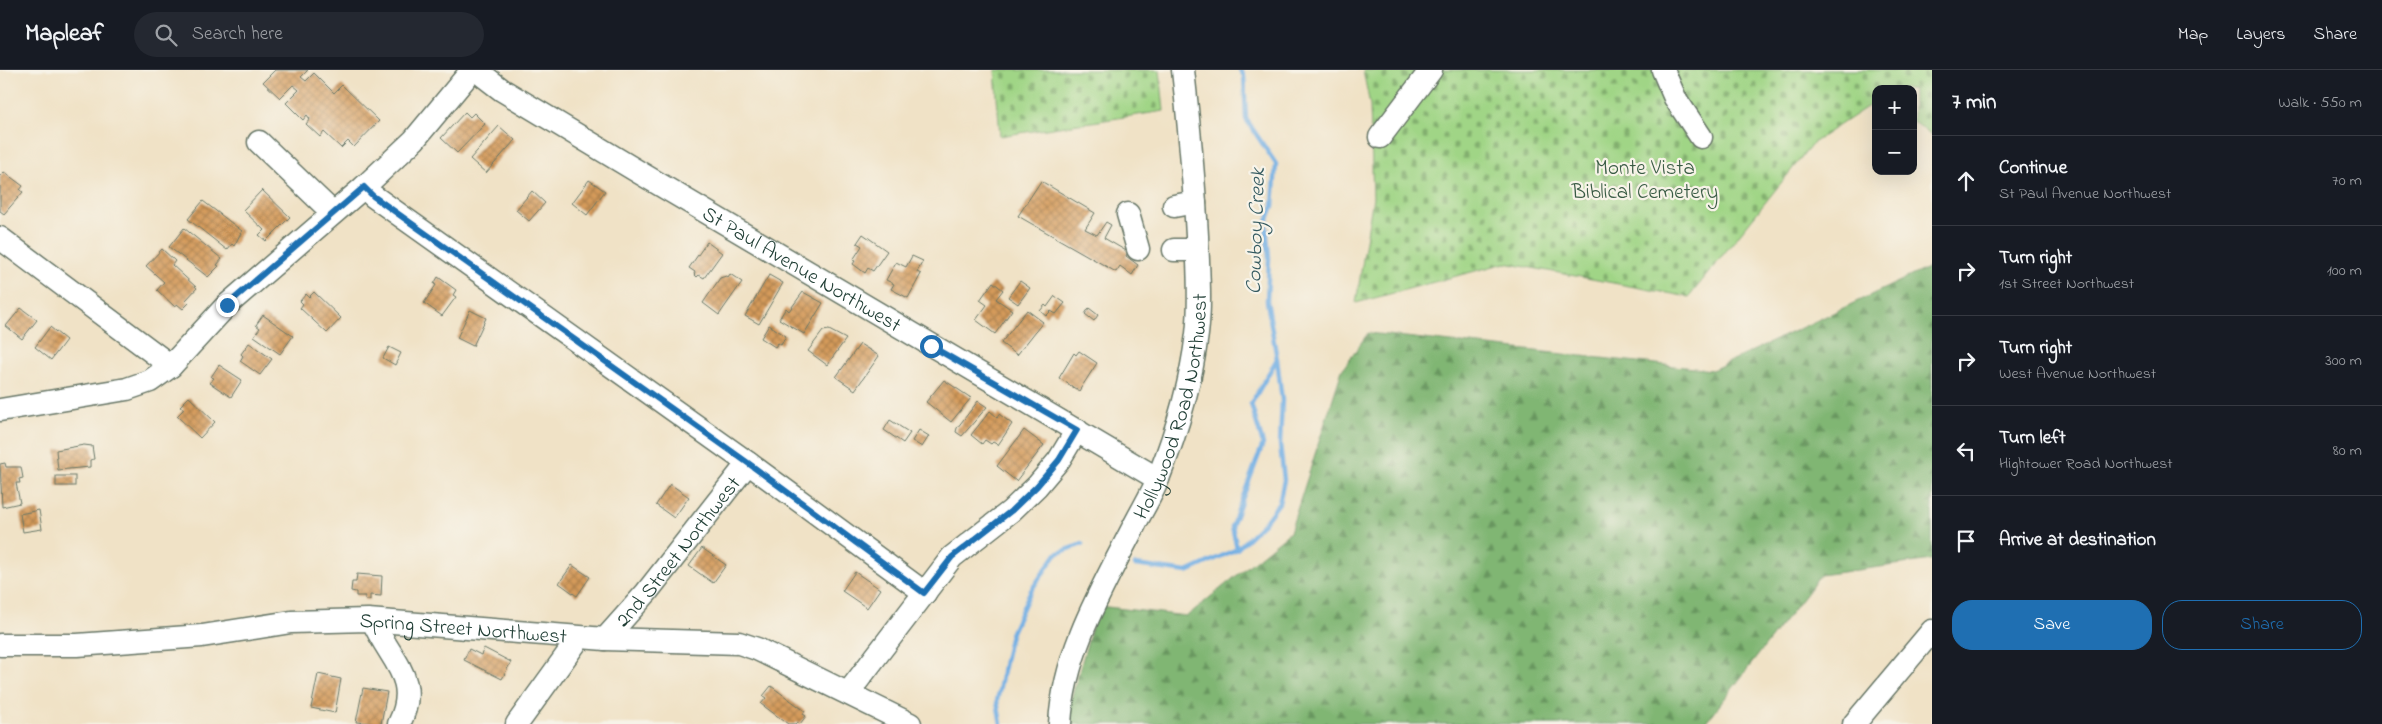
<!DOCTYPE html>
<html lang="en">
<head>
<meta charset="utf-8">
<style>
	body { margin:0; font-family:"Indie Flower",sans-serif; background:#242831; color:#f1f3f6 }
	.controls { position:absolute; right:15px; top:15px; display:grid; overflow:hidden; border-radius:10px; box-shadow:0 5px 20px #0002 }
	.controls button { width:45px; height:45px; display:grid; place-items:center; padding:0; border:0; border-bottom:1px solid #363941; background:#171b24; color:#f1f3f6; font:25px sans-serif }
	.stop { position:absolute; width:15px; height:15px; margin:-11px; border:4px solid #1f6fb2; border-radius:50%; background:#fff }
	.stop.end { background:#1f6fb2; border-color:#fff; box-shadow:0 1px 5px #0008 }
	.list { margin:0; padding:0; list-style:none }
	h2 { display:flex; justify-content:space-between; align-items:center; height:65px; margin:0; padding:0 20px; font-size:21px }
	h2 small { font-size:16px; font-weight:400; color:#9ea1a6 }
	.list li { display:grid; grid-template-columns:32px 1fr auto; gap:15px; align-items:center; box-sizing:border-box; height:90px; padding:0 20px; border-top:1px solid #363941 }
	.list b { display:block; font-size:19px; white-space:nowrap }
	.list p { margin:0; font-size:16px; white-space:nowrap; color:#9ea1a6 }
	.list em { font-size:16px; font-style:normal; color:#9ea1a6 }
	.actions { display:flex; gap:10px; padding:15px 20px }
	.actions a { flex:1; padding:11px 0; border:1px solid #1f6fb2; border-radius:20px; text-align:center; font-size:18px; color:#1f6fb2 }
	.actions .main { background:#1f6fb2; color:#fff }
	.icon { flex:none; width:28px; height:28px; fill:none; stroke:currentColor; stroke-width:2; stroke-linecap:round; stroke-linejoin:round }
	.map { position:relative; flex:none; width:1932px; height:654px; overflow:hidden }
	header { display:flex; align-items:center; gap:30px; box-sizing:border-box; height:70px; padding:0 25px; background:#171b24; border-bottom:1px solid #363941 }
	header strong { font-size:24px }
	nav { display:flex; gap:28px; margin-inline-start:auto; font-size:18px }
	.search { width:350px; height:45px; background:#242831; display:flex; align-items:center; gap:12px; box-sizing:border-box; padding:0 18px; border-radius:28px; color:#9ea1a6; font-size:19px }
	main { display:flex }
	aside { flex:1; background:#171b24 }
	.map>svg:first-child { display:block }
	.forest { fill:url(#forest-firs); stroke:#507a54 }
	.cemetery { fill:url(#cemetery-stones); stroke:#60895d }
	.lines { fill:none; stroke-linecap:round; stroke-linejoin:round }
	.stream { stroke:#72afe4; stroke-width:4.5 }
	.building { fill:url(#building-cross-hatch) }
	.minor-casing { stroke:#687767; stroke-width:25 }
	.minor { stroke:#fff; stroke-width:22 }
	.route { stroke:#1f6fb2; stroke-width:6 }
	.labels { text-anchor:middle; stroke-width:4.5; stroke-linejoin:round; paint-order:stroke }
	.park-label { font-size:21px; fill:#395b44; stroke:#f7f3e8 }
	.street-label { font-size:21px; fill:#1f3d34; stroke:#f7f3e8 }
	.water-label { font-size:22px; font-style:italic; fill:#345a60; stroke:#f7f3e8 }
</style>
</head>
<body>
<header>
<strong>Mapleaf</strong>
<div class="search"><svg class="icon" aria-label="search" viewBox="0 0 24 24"><circle cx="10" cy="10" r="6"/><path d="M15 15l6 6"/></svg>Search here</div>
<nav><a>Map</a><a>Layers</a><a>Share</a></nav>
</header>
<main>
<div class="map">
<svg width="1932" height="654" viewBox="0 0 1932 654">
	<defs>
		<pattern id="forest-firs" width="22" height="20" patternUnits="userSpaceOnUse" patternTransform="scale(1.25)"><rect width="22" height="20" fill="#80b673"/><path d="M5 1l3.5 6h-7zM16 11l3.5 6h-7z" fill="#68955f"/></pattern>
		<pattern id="cemetery-stones" width="16" height="16" patternUnits="userSpaceOnUse" patternTransform="scale(1.25)"><rect width="16" height="16" fill="#a0d586"/><path d="M2 7V4a2 2 0 0 1 4 0v3zM10 15v-3a2 2 0 0 1 4 0v3z" fill="#82ae6e"/></pattern>
		<pattern id="building-cross-hatch" width="8" height="8" patternUnits="userSpaceOnUse" patternTransform="scale(1.25)"><rect width="8" height="8" fill="#d49a5a"/><path d="M0 0l8 8M0 8l8-8" fill="none" stroke="#ab7f4b"/></pattern>
	</defs>
	<rect width="100%" height="100%" fill="#f7f3e8"/>
	<filter id="ink" filterUnits="userSpaceOnUse"><feTurbulence type="fractalNoise" baseFrequency=".02" numOctaves="2"/><feDisplacementMap in="SourceGraphic" scale="10" xChannelSelector="R" yChannelSelector="G"/><feConvolveMatrix kernelMatrix="1 2 1 2 8 2 1 2 1" color-interpolation-filters="sRGB"/></filter>
	<filter id="wash" filterUnits="userSpaceOnUse"><feTurbulence type="fractalNoise" baseFrequency=".0096" numOctaves="4" result="noise"/><feDisplacementMap in="SourceGraphic" scale="20" xChannelSelector="R" yChannelSelector="G"/><feGaussianBlur stdDeviation="1.12" result="paint"/><feColorMatrix in="noise" values="0 0 0 0 0 0 0 0 0 0 0 0 0 0 0 0 0 1.4 0 .05"/><feComposite in="paint" operator="in"/></filter>
	<g filter="url(#wash)">
		<rect width="100%" height="100%" fill="#f0e2c6"/>
		<path class="forest" d="M1932,196V490L1820,505L1705,654H1064L1098,536L1187,546L1290,462L1342,300L1368,263L1712,300Z"/>
		<g class="cemetery">
			<path d="M995,0H1160L1164,41L1000,66Z"/>
			<path d="M1363,0H1932V65L1913,51V19H1876V31L1814,72L1689,227L1505,193L1356,233L1373,127L1370,35Z"/>
		</g>
		<g class="lines">
			<g class="stream">
				<path d="M1237,479L1264,453L1279,433L1284,410L1280,374L1282,330L1277,289"/>
				<path d="M1135,495L1187,502L1237,479L1232,456L1263,374L1251,334L1277,289L1267,231L1269,188L1266,154L1273,136L1276,94L1246,49L1244,6L1240,0"/>
				<path d="M1001,654L997,631L1006,586L1011,564L1030,522L1056,484L1082,474"/>
			</g>
		</g>
		<g id="blocks">
			<g class="building">
				<path d="M275,0H308L301,7L306,11L314,3L334,23L342,15L379,51L354,77L348,71L341,78L324,62L320,67L306,54L310,49L307,45L303,50L286,33L299,20L293,15L280,28L263,12Z"/>
				<path d="M465,42L470,47L474,43L485,54L457,83L441,68Z"/>
				<path d="M499,56L515,70L486,103L470,89Z"/>
				<path d="M4,102L23,116L20,120L23,122L4,144L0,141V106Z"/>
				<path d="M589,110L605,121L587,145L572,133Z"/>
				<path d="M1041,111L1095,143L1085,159L1097,165L1106,152L1111,155L1104,168L1128,182L1126,186L1138,195L1132,205L1120,196L1116,202L1018,146Z"/>
				<path d="M262,120L290,147L266,171L259,165L264,160L243,140Z"/>
				<path d="M532,121L545,133L529,151L516,140Z"/>
				<path d="M203,131L242,161L234,176L232,174L227,180L188,149Z"/>
				<path d="M184,158L222,189L217,195L219,196L208,207L169,177Z"/>
				<path d="M863,164L887,181L873,201L868,198L865,203L853,194L855,191L853,190L862,176L857,173Z"/>
				<path d="M707,172L722,183L704,208L699,205L697,207L694,204L695,202L689,198Z"/>
				<path d="M162,179L175,191L172,195L197,218L186,230L189,233L183,239L177,234L175,237L157,220L164,212L146,196Z"/>
				<path d="M912,186L923,191L917,202L921,204L908,228L891,219L894,214L886,210L896,192L906,197Z"/>
				<path d="M730,204L742,212L719,245L703,233L720,208L726,206L728,207Z"/>
				<path d="M769,205L783,213L759,254L745,246Z"/>
				<path d="M438,207L456,220L453,225L456,227L442,246L424,233L436,215L434,214Z"/>
				<path d="M1020,211L1030,218L1018,234L1008,227Z"/>
				<path d="M993,212L1003,220L996,229L1012,240L995,264L976,250L987,235L980,230Z"/>
				<path d="M314,222L341,248L327,263L300,238L303,234L300,231L306,224L309,227Z"/>
				<path d="M803,222L823,233L804,264L779,249L786,238L789,241Z"/>
				<path d="M1055,226L1065,233L1056,244L1051,241L1046,246L1040,241L1045,235L1047,237Z"/>
				<path d="M21,238L37,250L22,269L6,256Z"/>
				<path d="M1089,238L1098,245L1094,251L1085,244Z"/>
				<path d="M470,240L486,248L473,276L457,268Z"/>
				<path d="M1027,240L1043,252L1017,285L1001,273Z"/>
				<path d="M263,245L293,266L280,284L254,266L260,258L256,255Z"/>
				<path d="M769,255L786,266L781,275L778,273L775,277L761,268Z"/>
				<path d="M50,257L66,270L51,290L35,277Z"/>
				<path d="M829,260L846,269L827,295L808,281L823,261Z"/>
				<path d="M249,273L272,289L260,305L240,291L243,286L241,284Z"/>
				<path d="M860,274L879,286L855,320L836,307Z"/>
				<path d="M389,277L401,283L395,295L383,288Z"/>
				<path d="M1079,281L1097,293L1079,321L1059,308L1074,283L1076,285Z"/>
				<path d="M219,295L242,310L231,327L210,313L214,308L211,307Z"/>
				<path d="M944,310L971,328L951,352L926,332Z"/>
				<path d="M189,327L215,352L200,368L177,346L184,339L180,336Z"/>
				<path d="M978,331L987,337L962,366L956,362L957,358Z"/>
				<path d="M990,341L997,347L999,344L1012,354L998,375L993,372L991,374L985,370L982,374L971,365Z"/>
				<path d="M890,350L910,363L903,373L884,360Z"/>
				<path d="M919,360L929,366L922,377L912,371Z"/>
				<path d="M1024,360L1044,375L1016,411L997,396Z"/>
				<path d="M84,375L92,376L94,389L90,390V397L58,400L56,380Z"/>
				<path d="M5,393L6,397H21L23,408L19,409L20,413H16L20,433L2,437L0,394Z"/>
				<rect x="56" y="406" width="19" height="10"/>
				<path d="M670,414L689,427L674,448L656,435Z"/>
				<path d="M39,440L42,459L23,462L20,444Z"/>
				<path d="M702,478L726,495L713,513L689,496Z"/>
				<path d="M572,495L590,507L577,526L559,513Z"/>
				<path d="M855,502L880,519L867,538L842,521Z"/>
				<path d="M357,504L382,506L381,526L370,525V530H365V526H356V522L351,521L352,512H356Z"/>
				<path d="M484,578L511,592L502,609L464,590L469,579L481,585Z"/>
				<path d="M318,604L341,609L335,643L311,638Z"/>
				<path d="M771,616L805,641L803,644L806,646L800,654L797,652L795,654H788L761,634L766,628L763,626Z"/>
				<path d="M363,618L387,622L381,654L356,652Z"/>
			</g>
		</g>
	</g>
	<g filter="url(#ink)">
		<use href="#blocks" fill-opacity="0" stroke="#687767" stroke-width="1"/>
		<g class="lines">
			<g class="minor-casing">
				<g id="minor">
					<path id="s1" d="M476,0L502,20L642,104L1158,409"/>
					<path d="M1663,0L1675,28L1701,67"/>
					<path d="M1380,67L1431,0"/>
					<path d="M259,72L333,143"/>
					<path d="M364,117L373,126L748,393L925,523"/>
					<path d="M1174,136L1195,132"/>
					<path d="M1128,144L1138,179"/>
					<path d="M0,168L171,296"/>
					<path d="M1174,180H1197"/>
					<path d="M0,340L127,319L150,311L171,296L227,235L364,117L414,70L472,0"/>
					<path d="M373,551C389,590 422,608 399,654"/>
					<path id="s2" d="M605,569L646,523L748,393"/>
					<path id="s3" d="M0,575H77L202,566L291,552L368,550L605,569L739,573L757,579L910,654"/>
					<path d="M848,623L952,487L1011,441L1037,416L1059,390L1077,360"/>
					<path d="M517,654L579,568"/>
					<path id="s4" d="M1060,654C1064,581 1103,517 1135,454C1143,438 1153,423 1159,406C1177,361 1191,313 1197,264C1201,232 1198,199 1197,166C1194,110 1189,55 1183,0"/>
					<path d="M1854,654L1932,561"/>
				</g>
			</g>
			<use href="#minor" class="minor"/>
		</g>
	</g>
	<g class="lines" filter="url(#ink)">
		<path class="route" d="M227,235L364,117L373,126L748,393L924,523L952,487L1011,441L1037,416L1059,390L1077,360L931,276"/>
	</g>
	<g class="labels">
		<g class="park-label">
			<text x="1645" y="104">Monte Vista<tspan x="1645" dy="24">Biblical Cemetery</tspan></text>
		</g>
		<g class="street-label">
			<text dy="7" stroke="none"><textPath href="#s1" startOffset="382">St Paul Avenue Northwest</textPath></text>
			<text dy="7" stroke="none"><textPath href="#s4" startOffset="340">Hollywood Road Northwest</textPath></text>
			<text dy="7" stroke="none"><textPath href="#s2" startOffset="114">2nd Street Northwest</textPath></text>
			<text dy="7" stroke="none"><textPath href="#s3" startOffset="465">Spring Street Northwest</textPath></text>
		</g>
		<g class="water-label">
			<text transform="translate(1254 161) rotate(-88)" y="8">Cowboy Creek</text>
		</g>
	</g>
</svg>
<div class="controls">
<button>+</button>
<button>−</button>
</div>
<div class="stop" style="left:931px;top:276px"></div>
<div class="stop end" style="left:227px;top:235px"></div>
</div>
<aside>
<h2>7 min<small>Walk · 550 m</small></h2>
<ul class="list">
<li><svg class="icon" aria-label="ahead" viewBox="0 0 24 24"><path d="M12 20V5M6 11l6-6 6 6"/></svg><div><b>Continue</b><p>St Paul Avenue Northwest</p></div><em>70 m</em></li>
<li><svg class="icon" aria-label="right" viewBox="0 0 24 24"><path d="M7 20v-9h11M14 6l5 5-5 5"/></svg><div><b>Turn right</b><p>1st Street Northwest</p></div><em>100 m</em></li>
<li><svg class="icon" aria-label="right" viewBox="0 0 24 24"><path d="M7 20v-9h11M14 6l5 5-5 5"/></svg><div><b>Turn right</b><p>West Avenue Northwest</p></div><em>300 m</em></li>
<li><svg class="icon" aria-label="left" viewBox="0 0 24 24"><path d="M17 20v-9H6M10 6l-5 5 5 5"/></svg><div><b>Turn left</b><p>Hightower Road Northwest</p></div><em>80 m</em></li>
<li><svg class="icon" aria-label="arrive" viewBox="0 0 24 24"><path d="M6 21V4h12l-3 4 3 4H6"/></svg><div><b>Arrive at destination</b></div></li>
</ul>
<div class="actions"><a class="main">Save</a><a>Share</a></div>
</aside>
</main>
</body>
</html>
